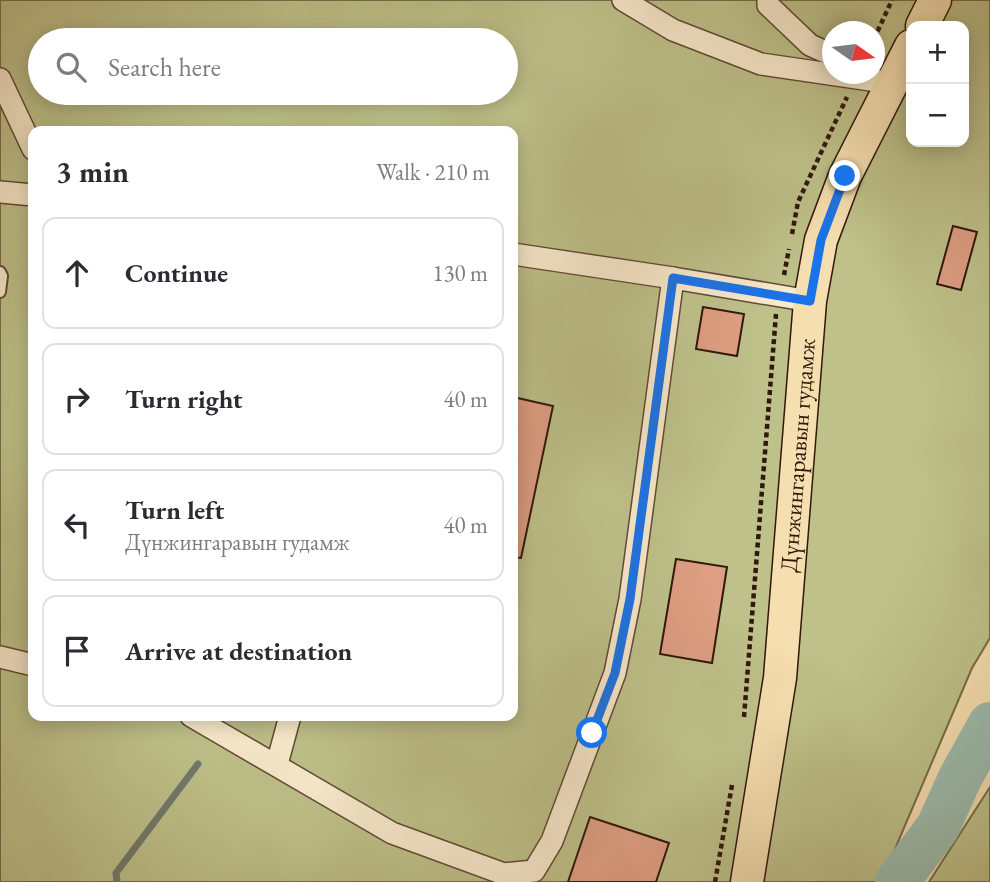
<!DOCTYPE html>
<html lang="en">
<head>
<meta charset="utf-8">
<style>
	body { margin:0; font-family:"EB Garamond",serif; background:#f2f2f3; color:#2b2b33 }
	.controls { position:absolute; right:21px; top:21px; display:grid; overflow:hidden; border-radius:14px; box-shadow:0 4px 18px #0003 }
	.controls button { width:63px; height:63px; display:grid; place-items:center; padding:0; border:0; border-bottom:2px solid #e1e1e2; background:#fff; color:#2b2b33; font:35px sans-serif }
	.compass { position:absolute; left:822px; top:21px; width:63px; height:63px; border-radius:50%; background:#fff; box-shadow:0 4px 18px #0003; rotate:104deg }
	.stop { position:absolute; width:21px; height:21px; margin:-16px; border:5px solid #1a73e8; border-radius:50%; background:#fff }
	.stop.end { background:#1a73e8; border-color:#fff; box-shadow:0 2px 7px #0008 }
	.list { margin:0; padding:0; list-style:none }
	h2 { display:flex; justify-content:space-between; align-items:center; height:91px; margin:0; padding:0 28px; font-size:30px }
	h2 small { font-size:23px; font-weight:400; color:#7c7c81 }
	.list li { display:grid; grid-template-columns:46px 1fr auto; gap:21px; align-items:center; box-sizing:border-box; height:112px; margin:0 14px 14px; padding:0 14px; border:2px solid #e1e1e2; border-radius:14px }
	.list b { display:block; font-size:26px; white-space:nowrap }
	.list p { margin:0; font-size:23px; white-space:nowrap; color:#7c7c81 }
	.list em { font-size:23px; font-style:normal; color:#7c7c81 }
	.icon { flex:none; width:38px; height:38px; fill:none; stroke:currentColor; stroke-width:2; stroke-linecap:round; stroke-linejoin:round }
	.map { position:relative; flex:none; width:990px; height:882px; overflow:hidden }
	.search { position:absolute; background:#fff; box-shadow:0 4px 18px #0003; left:28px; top:28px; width:490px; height:77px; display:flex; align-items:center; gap:18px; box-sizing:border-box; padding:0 24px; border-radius:38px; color:#7c7c81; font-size:26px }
	.panel { position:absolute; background:#fff; box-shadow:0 4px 18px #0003; left:28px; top:126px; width:490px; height:595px; border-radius:14px }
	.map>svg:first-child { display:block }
	.green { fill:#bec18a; stroke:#786c4b; stroke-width:2; fill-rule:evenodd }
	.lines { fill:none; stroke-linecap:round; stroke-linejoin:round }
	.stream { stroke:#717a6d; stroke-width:7 }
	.river { stroke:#9cbcae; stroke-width:44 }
	.building { fill:#de9e83; stroke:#31170c; stroke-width:2 }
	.service-casing { stroke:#624935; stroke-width:14 }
	.minor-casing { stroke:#624935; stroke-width:24 }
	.primary-casing { stroke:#31170c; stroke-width:35 }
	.path { stroke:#31170c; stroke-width:4.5; stroke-dasharray:5 3.5; stroke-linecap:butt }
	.service { stroke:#f8eacc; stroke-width:10 }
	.minor { stroke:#f8eacc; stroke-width:21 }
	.primary { stroke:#f5deb0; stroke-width:32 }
	.route { stroke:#1a73e8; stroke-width:9 }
	.labels { text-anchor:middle; stroke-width:6; stroke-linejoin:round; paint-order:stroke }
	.street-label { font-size:24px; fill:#31170c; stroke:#f8eacc }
</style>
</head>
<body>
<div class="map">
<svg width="990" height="882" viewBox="0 0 990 882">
	<rect width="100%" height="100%" fill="#f5deb0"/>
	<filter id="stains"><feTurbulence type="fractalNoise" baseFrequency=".00286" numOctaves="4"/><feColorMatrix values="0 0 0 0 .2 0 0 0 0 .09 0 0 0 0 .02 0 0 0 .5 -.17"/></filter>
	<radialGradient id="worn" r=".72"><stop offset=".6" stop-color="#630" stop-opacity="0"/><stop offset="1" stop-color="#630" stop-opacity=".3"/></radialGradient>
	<g class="green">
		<path d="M0,0H990V638L972,668L881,882H0ZM911,26H964V142H911ZM832,32H874V74H832ZM40,40H506V93H40ZM33,131H513V716H33Z"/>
		<path d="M990,787V882H929Z"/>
	</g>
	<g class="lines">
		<path class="stream" d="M117,882L116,873L198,764"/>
		<path class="river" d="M897,882L938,827L960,778L990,724"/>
	</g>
	<g class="building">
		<path d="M953,226L977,232L961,290L937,284Z"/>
		<path d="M703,307L744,314L737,356L696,349Z"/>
		<path d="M513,397L553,406L521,558L513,557Z"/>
		<path d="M676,559L727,567L712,663L660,654Z"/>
		<path d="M590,817L669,843L656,882H568Z"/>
	</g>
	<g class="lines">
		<g class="service-casing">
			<path id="service" d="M0,272L2,276L0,292"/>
		</g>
		<g class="minor-casing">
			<g id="minor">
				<path d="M623,0L673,30L761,64L891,83"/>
				<path d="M768,0V5L810,45L832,55"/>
				<path d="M0,79L33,149"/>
				<path d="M0,192L33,195"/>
				<path d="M513,254L673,278"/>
				<path d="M0,657L33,665"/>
				<path d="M191,716L392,833L504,874L534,871L552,841L615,673L630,599L673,278L810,301"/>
				<path d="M277,764L290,716"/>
			</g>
		</g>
		<g class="primary-casing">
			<g id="primary">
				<path d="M922,26L935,0"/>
				<path id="s1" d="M747,882L780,678L810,301L821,240L845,176L911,46"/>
			</g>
		</g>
		<g class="path">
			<path d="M874,39L892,0"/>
			<path d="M792,234L798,202L847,97"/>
			<path d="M784,275L789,249"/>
			<path d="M744,717L776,314"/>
			<path d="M715,882L732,785"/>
		</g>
		<use href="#service" class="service"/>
		<use href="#minor" class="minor"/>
		<use href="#primary" class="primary"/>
	</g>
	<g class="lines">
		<path class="route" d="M592,733L615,673L630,599L673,278L810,301L821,240L845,176"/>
	</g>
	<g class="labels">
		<g class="street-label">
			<text dy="8" stroke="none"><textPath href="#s1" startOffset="430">Дүнжингаравын гудамж</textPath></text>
		</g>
	</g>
	<rect width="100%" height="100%" filter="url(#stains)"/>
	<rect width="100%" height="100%" fill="url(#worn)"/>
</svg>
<div class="controls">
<button>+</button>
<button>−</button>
</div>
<svg class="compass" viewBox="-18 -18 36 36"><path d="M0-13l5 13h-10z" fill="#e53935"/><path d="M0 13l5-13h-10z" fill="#7c7c81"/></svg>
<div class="stop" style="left:592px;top:733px"></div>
<div class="stop end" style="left:845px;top:176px"></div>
<div class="search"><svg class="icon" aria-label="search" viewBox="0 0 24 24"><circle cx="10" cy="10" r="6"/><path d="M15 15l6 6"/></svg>Search here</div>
<section class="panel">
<h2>3 min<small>Walk · 210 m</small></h2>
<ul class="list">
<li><svg class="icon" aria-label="ahead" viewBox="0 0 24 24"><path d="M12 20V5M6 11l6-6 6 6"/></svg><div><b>Continue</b></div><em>130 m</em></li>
<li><svg class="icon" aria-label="right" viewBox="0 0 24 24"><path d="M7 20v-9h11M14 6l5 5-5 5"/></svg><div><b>Turn right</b></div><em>40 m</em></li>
<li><svg class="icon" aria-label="left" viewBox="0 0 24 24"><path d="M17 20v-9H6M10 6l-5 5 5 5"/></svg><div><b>Turn left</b><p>Дүнжингаравын гудамж</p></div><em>40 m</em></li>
<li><svg class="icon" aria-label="arrive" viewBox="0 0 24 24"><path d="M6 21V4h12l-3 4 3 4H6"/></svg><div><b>Arrive at destination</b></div></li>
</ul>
</section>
</div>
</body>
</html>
